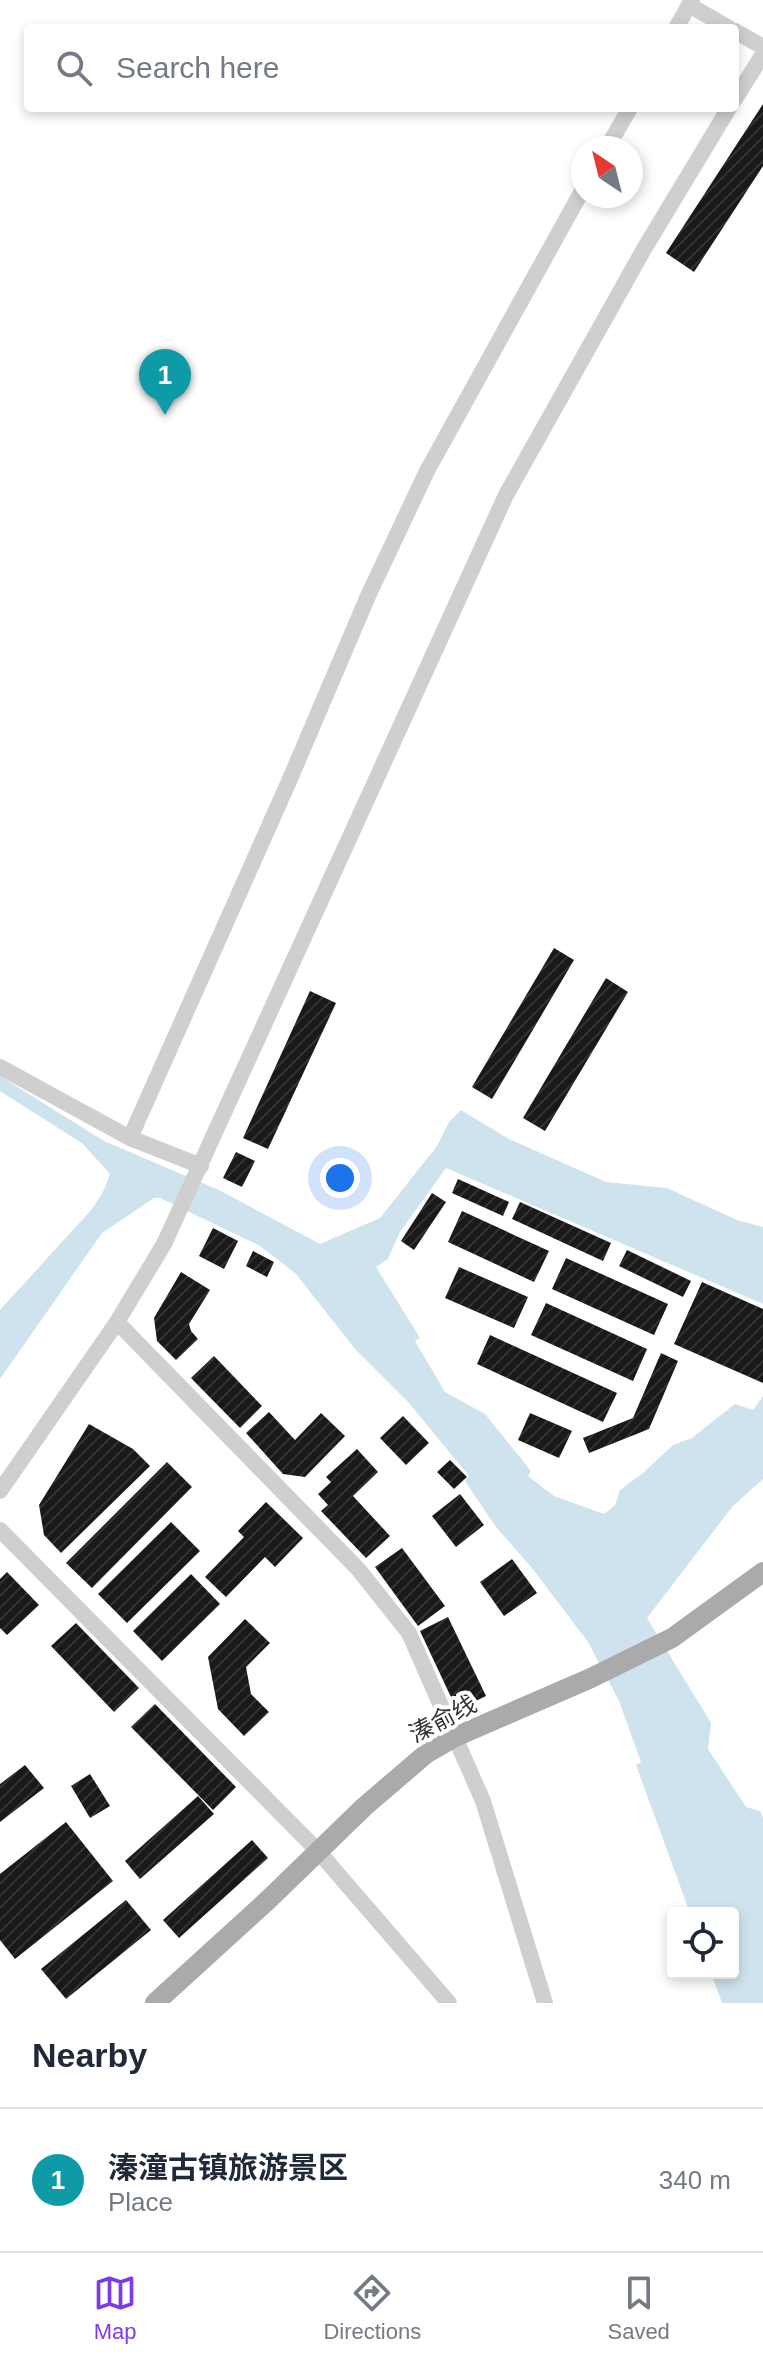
<!DOCTYPE html>
<html lang="en">
<head>
<meta charset="utf-8">
<style>
	body { margin:0; font-family:Helvetica,"Noto Sans SC",sans-serif; background:#f2f2f3; color:#1f2937 }
	.controls { position:absolute; right:24px; bottom:24px; display:grid; overflow:hidden; border-radius:8px; box-shadow:0 4px 12px #0003 }
	.controls button { width:72px; height:72px; display:grid; place-items:center; padding:0; border:0; border-bottom:2px solid #e0e1e3; background:#fff; color:#1f2937; font:40px sans-serif }
	.compass { position:absolute; left:571px; top:136px; width:72px; height:72px; border-radius:50%; background:#fff; box-shadow:0 4px 12px #0003; rotate:325deg }
	.you { position:absolute; left:340px; top:1178px; width:28px; height:28px; margin:-20px; border:6px solid #fff; border-radius:50%; background:#1a73e8; box-shadow:0 0 0 12px #1a73e833 }
	.badge { display:grid; place-items:center; width:52px; height:52px; border-radius:50%; background:#7c3aed; color:#fff; font-size:26px; font-weight:700 }
	.pin { position:absolute; translate:-50% -66px; filter:drop-shadow(0 2px 4px #0008) }
	.pin::after { content:''; position:absolute; top:42px; width:28px; height:24px; background:inherit; clip-path:polygon(0 0,100% 0,50% 100%) }
	.list { margin:0; padding:0; list-style:none }
	h2 { display:flex; justify-content:space-between; align-items:center; height:104px; margin:0; padding:0 32px; font-size:34px }
	h2 small { font-size:26px; font-weight:400; color:#747a83 }
	.list li { display:grid; grid-template-columns:52px 1fr auto; gap:24px; align-items:center; box-sizing:border-box; height:144px; padding:0 32px; border-top:2px solid #e0e1e3 }
	.list b { display:block; font-size:30px; white-space:nowrap }
	.list p { margin:0; font-size:26px; white-space:nowrap; color:#747a83 }
	.list em { font-size:26px; font-style:normal; color:#747a83 }
	.icon { flex:none; width:44px; height:44px; fill:none; stroke:currentColor; stroke-width:2; stroke-linecap:round; stroke-linejoin:round }
	.map { position:relative; flex:none; width:763px; height:2003px; overflow:hidden }
	.search { position:absolute; background:#fff; box-shadow:0 4px 12px #0003; left:24px; right:24px; top:24px; height:88px; display:flex; align-items:center; gap:20px; box-sizing:border-box; padding:0 28px; border-radius:8px; color:#747a83; font-size:30px }
	.sheet { height:248px; background:#fff }
	nav { display:flex; justify-content:space-around; align-items:center; box-sizing:border-box; height:112px; border-top:2px solid #e0e1e3; background:#fff; font-size:22px; color:#747a83 }
	nav a { display:grid; justify-items:center; gap:4px }
	nav .on { color:#7c3aed }
	.map>svg:first-child { display:block }
	.water { fill:#cee3ee }
	.building { fill:url(#building-hatch) }
	.lines { fill:none; stroke-linecap:round; stroke-linejoin:round }
	.minor { stroke:#cfcfcf; stroke-width:16 }
	.major { stroke:#aaa; stroke-width:20 }
	.labels { text-anchor:middle; stroke-width:8; stroke-linejoin:round; paint-order:stroke }
	.street-label { font-size:24px; fill:#323232; stroke:#fff }
</style>
</head>
<body>
<div class="map">
<svg width="763" height="2003" viewBox="0 0 763 2003">
	<defs>
		<pattern id="building-hatch" width="6" height="6" patternUnits="userSpaceOnUse" patternTransform="scale(2)"><rect width="6" height="6" fill="#191919"/><path d="M-1 1l2-2M0 6l6-6M5 7l2-2" fill="none" stroke="#323232"/></pattern>
	</defs>
	<rect width="100%" height="100%" fill="#fff"/>
	<path class="water" d="M0,1076L104,1141L221,1191L320,1244L380,1218L437,1146L449,1122L461,1110L509,1139L606,1182L667,1188L737,1220L763,1227V1304L446,1168L400,1232L388,1259L376,1267L420,1338L415,1341L445,1392L485,1414L531,1471L528,1476L554,1496L604,1514L615,1505L620,1490L643,1473L673,1445L692,1438L735,1404L753,1410L763,1396V1479L732,1507L647,1618L711,1723L708,1749L746,1807L760,1811L763,1817V2003H722L711,1973H733V1913H690L636,1765L641,1762L619,1701L588,1642L532,1568L496,1527L465,1481L469,1476L409,1403L355,1349L296,1274L260,1246L160,1198H154L102,1233L0,1379V1310L92,1209L103,1192L110,1174L83,1144L0,1091Z"/>
	<g class="building">
		<path d="M763,104V166L694,272L666,253Z"/>
		<path d="M554,948L574,960L492,1099L472,1087Z"/>
		<path d="M606,978L628,992L545,1131L523,1118Z"/>
		<path d="M310,991L336,1003L268,1149L243,1138Z"/>
		<path d="M236,1152L255,1161L242,1187L223,1178Z"/>
		<path d="M458,1179L509,1202L503,1216L452,1193Z"/>
		<path d="M432,1193L446,1202L414,1250L401,1241Z"/>
		<path d="M520,1202L611,1243L603,1261L512,1219Z"/>
		<path d="M462,1211L549,1251L534,1282L448,1242Z"/>
		<path d="M213,1228L238,1241L224,1269L199,1256Z"/>
		<path d="M627,1250L691,1281L683,1297L619,1266Z"/>
		<path d="M253,1251L274,1262L267,1277L246,1266Z"/>
		<path d="M566,1258L668,1304L654,1335L552,1289Z"/>
		<path d="M459,1267L528,1297L514,1328L445,1298Z"/>
		<path d="M181,1272L210,1290L189,1324L191,1331L198,1339L176,1360L157,1341L154,1318Z"/>
		<path d="M702,1282L763,1309V1383L674,1344Z"/>
		<path d="M546,1303L647,1349L633,1381L531,1335Z"/>
		<path d="M490,1335L617,1393L603,1422L477,1364Z"/>
		<path d="M661,1353L678,1361L649,1429L589,1453L583,1438L633,1418Z"/>
		<path d="M214,1356L262,1406L240,1428L191,1378Z"/>
		<path d="M269,1412L295,1440L321,1413L345,1436L305,1477L283,1474L246,1433Z"/>
		<path d="M530,1413L572,1431L559,1458L518,1440Z"/>
		<path d="M403,1416L429,1443L406,1465L380,1438Z"/>
		<path d="M89,1424L133,1449L150,1466L61,1553L44,1535L39,1505Z"/>
		<path d="M357,1449L378,1472L353,1496L390,1536L366,1558L321,1511L328,1505L318,1494L331,1482L326,1477Z"/>
		<path d="M450,1460L467,1477L454,1489L437,1472Z"/>
		<path d="M167,1462L192,1487L92,1588L66,1563Z"/>
		<path d="M460,1494L484,1525L456,1547L432,1516Z"/>
		<path d="M266,1502L303,1538L275,1567L265,1557L226,1597L205,1577L244,1537L238,1531Z"/>
		<path d="M171,1522L200,1551L127,1623L98,1594Z"/>
		<path d="M402,1548L445,1606L418,1626L375,1567Z"/>
		<path d="M512,1559L537,1593L504,1616L480,1582Z"/>
		<path d="M7,1572L39,1605L7,1635L0,1628V1579Z"/>
		<path d="M191,1574L220,1604L162,1661L133,1631Z"/>
		<path d="M448,1617L486,1696L457,1710L420,1631Z"/>
		<path d="M245,1619L270,1643L246,1667L251,1694L269,1712L244,1736L218,1709L208,1657Z"/>
		<path d="M76,1623L139,1688L114,1712L51,1646Z"/>
		<path d="M155,1704L236,1787L213,1810L131,1727Z"/>
		<path d="M25,1765L44,1788L0,1822V1784Z"/>
		<path d="M90,1774L110,1806L90,1818L71,1786Z"/>
		<path d="M198,1796L214,1814L140,1879L125,1861Z"/>
		<path d="M66,1822L113,1881L15,1959L0,1940V1874Z"/>
		<path d="M252,1840L268,1858L179,1938L163,1920Z"/>
		<path d="M126,1900L151,1930L66,1999L41,1969Z"/>
	</g>
	<g class="lines">
		<g class="minor">
			<path d="M689,5L729,28"/>
			<path d="M676,28L692,0"/>
			<path d="M735,31L763,47"/>
			<path d="M735,99L763,54"/>
			<path d="M607,148L630,108"/>
			<path d="M0,1067L130,1138L201,1166"/>
			<path d="M130,1138L290,779L368,596L427,471L583,189"/>
			<path d="M117,1322L359,1570L409,1633L483,1801L545,2003"/>
			<path d="M0,1491L117,1322L164,1244L506,495L644,249L729,108"/>
			<path d="M0,1530L318,1851L449,2003"/>
		</g>
		<path class="major" d="M155,2003L268,1900L364,1807L427,1753L455,1737L591,1678L672,1638L763,1572"/>
	</g>
	<g class="labels">
		<g class="street-label">
			<text transform="translate(443 1719) rotate(-28)" y="8">溱俞线</text>
		</g>
	</g>
</svg>
<div class="controls">
<button><svg class="icon" aria-label="locate" viewBox="0 0 24 24"><circle cx="12" cy="12" r="6"/><path d="M12 2v4M12 18v4M2 12h4M18 12h4"/></svg></button>
</div>
<svg class="compass" viewBox="-18 -18 36 36"><path d="M0-13l5 13h-10z" fill="#e53935"/><path d="M0 13l5-13h-10z" fill="#747a83"/></svg>
<div class="you"></div>
<div class="pin badge" style="left:165px;top:415px;background:#0f9aa8">1</div>
<div class="search"><svg class="icon" aria-label="search" viewBox="0 0 24 24"><circle cx="10" cy="10" r="6"/><path d="M15 15l6 6"/></svg>Search here</div>
</div>
<section class="sheet">
<h2>Nearby<small></small></h2>
<ul class="list">
<li><span class="badge" style="background:#0f9aa8">1</span><div><b>溱潼古镇旅游景区</b><p>Place</p></div><em>340 m</em></li>
</ul>
</section>
<nav>
<a class="on"><svg class="icon" aria-label="map" viewBox="0 0 24 24"><path d="M3 6l6-2 6 2 6-2v14l-6 2-6-2-6 2zM9 4v14M15 6v14"/></svg>Map</a>
<a><svg class="icon" aria-label="directions" viewBox="0 0 24 24"><path d="M12 3l9 9-9 9-9-9zM9 14v-3h6M13 9l2 2-2 2"/></svg>Directions</a>
<a><svg class="icon" aria-label="saved" viewBox="0 0 24 24"><path d="M7 4h10v16l-5-4-5 4z"/></svg>Saved</a>
</nav>
</body>
</html>
